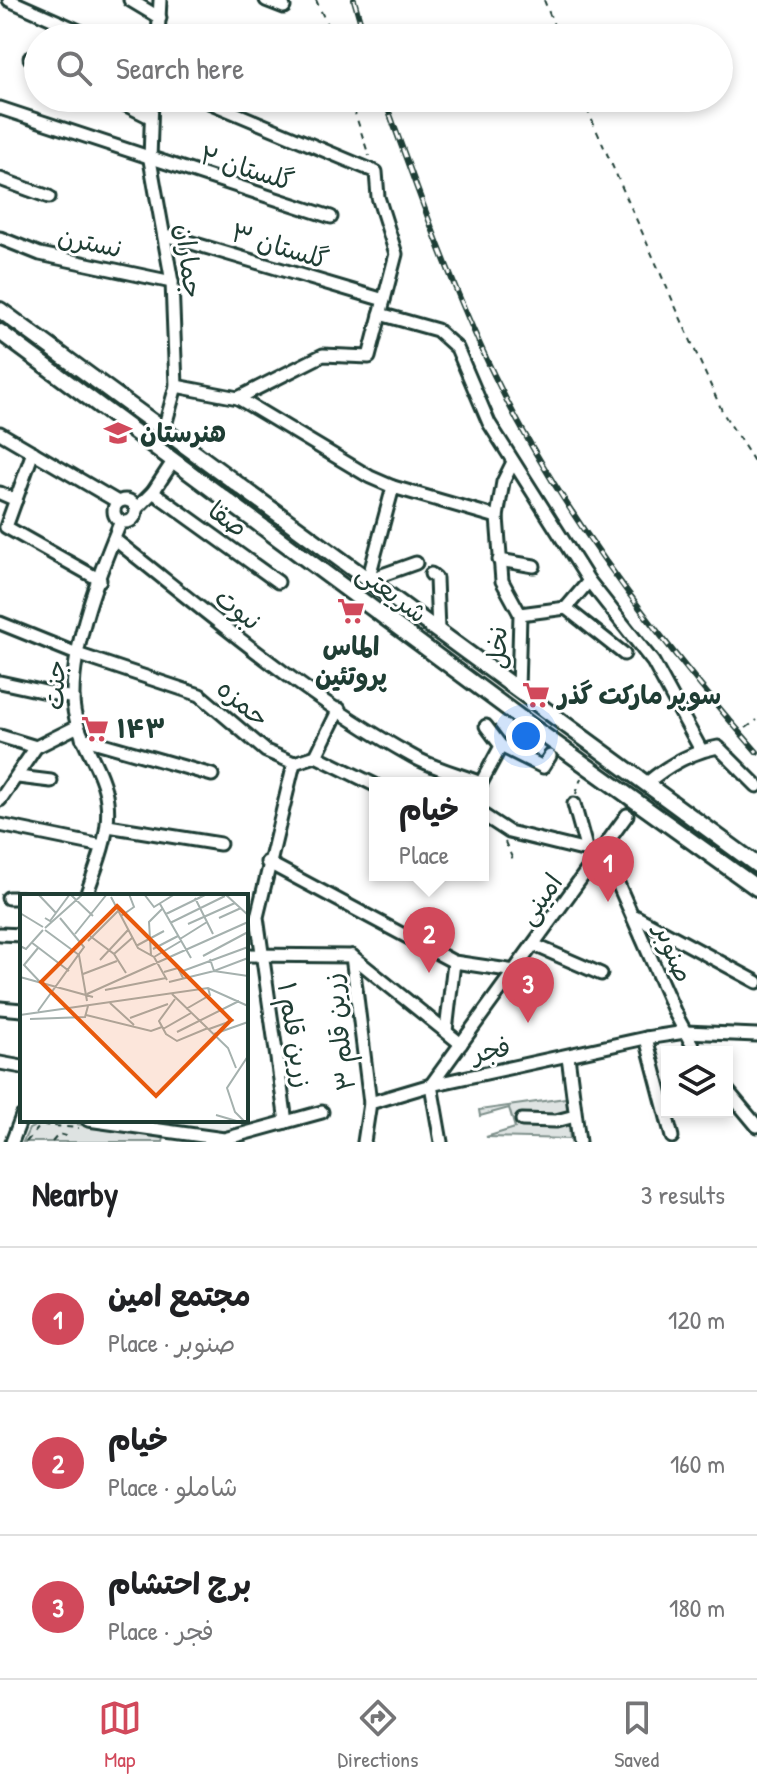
<!DOCTYPE html>
<html lang="en">
<head>
<meta charset="utf-8">
<style>
	body { margin:0; font-family:"Patrick Hand","Playpen Sans Arabic",sans-serif; background:#f6f6f6; color:#202124 }
	.controls { position:absolute; right:24px; bottom:24px; display:grid; overflow:hidden; border-radius:0px; box-shadow:0 4px 12px #0003 }
	.controls button { width:72px; height:72px; display:grid; place-items:center; padding:0; border:0; border-bottom:2px solid #e0e0e0; background:#fff; color:#202124; font:40px sans-serif }
	.you { position:absolute; left:526px; top:736px; width:28px; height:28px; margin:-20px; border:6px solid #fff; border-radius:50%; background:#1a73e8; box-shadow:0 0 0 12px #1a73e833 }
	.badge { display:grid; place-items:center; width:52px; height:52px; border-radius:50%; background:#d1495b; color:#fff; font-size:26px; font-weight:700 }
	.pin { position:absolute; translate:-50% -66px; filter:drop-shadow(0 2px 4px #0008) }
	.pin::after { content:''; position:absolute; top:42px; width:28px; height:24px; background:inherit; clip-path:polygon(0 0,100% 0,50% 100%) }
	.popup { position:absolute; left:369px; top:777px; width:120px; height:104px; box-sizing:border-box; display:grid; place-content:center; border-radius:0px; background:#fff; filter:drop-shadow(0 2px 6px #0005); font-size:26px; white-space:nowrap; color:#757577 }
	.popup b { font-size:30px; color:#202124 }
	.popup::after { content:''; position:absolute; left:50%; top:100%; margin-left:-16px; border:16px solid transparent; border-top-color:#fff }
	.list { margin:0; padding:0; list-style:none }
	h2 { display:flex; justify-content:space-between; align-items:center; height:104px; margin:0; padding:0 32px; font-size:34px }
	h2 small { font-size:26px; font-weight:400; color:#757577 }
	.list li { display:grid; grid-template-columns:52px 1fr auto; gap:24px; align-items:center; box-sizing:border-box; height:144px; padding:0 32px; border-top:2px solid #e0e0e0 }
	.list b { display:block; font-size:30px; white-space:nowrap }
	.list p { margin:0; font-size:26px; white-space:nowrap; color:#757577 }
	.list em { font-size:26px; font-style:normal; color:#757577 }
	.icon { flex:none; width:44px; height:44px; fill:none; stroke:currentColor; stroke-width:2; stroke-linecap:round; stroke-linejoin:round }
	.map { position:relative; flex:none; width:757px; height:1142px; overflow:hidden }
	.search { position:absolute; background:#fff; box-shadow:0 4px 12px #0003; left:24px; right:24px; top:24px; height:88px; display:flex; align-items:center; gap:20px; box-sizing:border-box; padding:0 28px; border-radius:44px; color:#757577; font-size:30px }
	.sheet { height:536px; background:#fff }
	nav { display:flex; justify-content:space-around; align-items:center; box-sizing:border-box; height:112px; border-top:2px solid #e0e0e0; background:#fff; font-size:22px; color:#757577 }
	nav a { display:grid; justify-items:center; gap:4px }
	nav .on { color:#d1495b }
	.map>svg:first-child { display:block }
	.built { fill:#eef1f0 }
	.green { fill:#dee3e2; stroke:#7e908b; stroke-width:2 }
	.lines { fill:none; stroke-linecap:round; stroke-linejoin:round }
	.minor-casing { stroke:#1f3d34; stroke-width:17 }
	.major-casing { stroke:#1f3d34; stroke-width:20 }
	.path { stroke:#1f3d34; stroke-width:2; stroke-dasharray:6 6; stroke-linecap:butt }
	.minor { stroke:#fff; stroke-width:11 }
	.major { stroke:#fff; stroke-width:14 }
	.rail-casing { stroke:#1f3d34; stroke-width:6 }
	.rail { stroke:#fff; stroke-width:3; stroke-dasharray:9; stroke-linecap:butt }
	.labels { text-anchor:middle; stroke-width:6; stroke-linejoin:round; paint-order:stroke }
	.street-label { font-size:26px; fill:#1f3d34; stroke:#fff }
	.poi-label { font-size:26px; font-weight:bold; fill:#1f3d34; stroke:#fff; text-anchor:start }
	.inset-road { fill:none; stroke:#a5b1ae; stroke-width:2 }
	.view { fill:#e8590c; fill-opacity:0.15; stroke:#e8590c; stroke-width:4 }
	.inset-edge { fill:none; stroke:#1f3d34; stroke-width:4 }
</style>
</head>
<body>
<div class="map">
<svg width="757" height="1142" viewBox="0 0 757 1142">
	<rect width="100%" height="100%" fill="#fff"/>
	<filter id="ink" filterUnits="userSpaceOnUse"><feTurbulence type="fractalNoise" baseFrequency=".0125" numOctaves="2"/><feDisplacementMap in="SourceGraphic" scale="16" xChannelSelector="R" yChannelSelector="G"/><feConvolveMatrix kernelMatrix="1 2 1 2 8 2 1 2 1" color-interpolation-filters="sRGB"/></filter>
	<g filter="url(#ink)">
		<path class="built" d="M142,1120H231V1134L189,1132L169,1124Z"/>
		<g class="green">
			<path d="M566,1098L570,1139L486,1137L515,1128L509,1108L480,1116L479,1110Z"/>
			<path d="M46,1120H51L164,1138L163,1142H23L29,1129Z"/>
		</g>
		<g class="lines">
			<g class="minor-casing">
				<g id="minor">
					<path d="M9,0L95,38"/>
					<path d="M130,0L160,18"/>
					<path d="M266,0L284,7"/>
					<path d="M158,38L160,0"/>
					<path d="M30,58L38,62"/>
					<path d="M112,98L150,117"/>
					<path d="M152,98L150,160L172,282L176,386L164,429"/>
					<path d="M0,108L331,217"/>
					<path d="M0,179L49,197"/>
					<path d="M165,235L384,300"/>
					<path d="M0,238L40,254L172,282"/>
					<path d="M380,314L437,330L457,348L489,423L589,581L653,662L701,750"/>
					<path d="M176,386L238,398L323,355L369,357L396,254L378,197L376,172L199,98"/>
					<path d="M238,398L370,477L393,487L497,517"/>
					<path d="M0,433L118,502"/>
					<path d="M33,452L6,527L100,580"/>
					<path d="M513,462L503,482L497,517L502,581L520,614L518,690"/>
					<path d="M153,492L278,582"/>
					<path d="M0,493L16,500"/>
					<circle cx="125" cy="511" r="11"/>
					<path d="M136,509L153,492L174,460"/>
					<path d="M114,539C209,614 305,697 412,756C433,768 458,774 481,783"/>
					<path d="M499,560L534,566"/>
					<path d="M431,574L436,578L438,631"/>
					<path d="M368,580L393,487"/>
					<path d="M368,580L416,563"/>
					<path d="M566,608L624,654"/>
					<path d="M520,614L566,608L589,581"/>
					<path d="M0,623L77,654L200,695L266,751L294,763L316,756L375,785"/>
					<path d="M0,682L73,698"/>
					<path d="M486,726L501,746"/>
					<path d="M0,736L36,747"/>
					<path d="M82,738L212,775"/>
					<path d="M316,756L339,709"/>
					<path d="M18,777L51,781"/>
					<path d="M481,783L501,746L543,767L550,756"/>
					<path d="M647,783C667,766 692,752 718,747L757,786"/>
					<path d="M0,800L36,747L76,727"/>
					<path d="M574,804L587,851L612,870L675,1013L696,1052"/>
					<path d="M483,815L509,832L587,851"/>
					<path d="M0,825L102,846"/>
					<path d="M108,826L220,844"/>
					<path d="M267,862L454,962L515,971"/>
					<path d="M86,896C96,866 111,834 107,801C103,765 73,736 73,698C72,643 100,571 121,521"/>
					<path d="M8,898H22"/>
					<path d="M635,916L757,982"/>
					<path d="M0,934L22,935"/>
					<path d="M534,945L601,974"/>
					<path d="M246,955L352,956"/>
					<path d="M352,956L370,1103"/>
					<path d="M352,956L461,1044"/>
					<path d="M0,1008L22,1010"/>
					<path d="M446,1031L454,962"/>
					<path d="M646,1038L672,1137"/>
					<path d="M568,1056L579,1142"/>
					<path d="M0,1063L22,1067"/>
					<path d="M727,1090L757,1126"/>
					<path d="M88,1120L224,1139L322,1112"/>
					<path d="M522,1120L556,1121L575,1116"/>
					<path d="M286,1122L257,917L294,763"/>
					<path d="M12,1142L22,1116"/>
					<path d="M364,1142L370,1103L431,1085L646,1038L685,1032L757,1035"/>
					<path d="M441,1142L431,1085L627,815"/>
				</g>
			</g>
			<g class="major-casing">
				<g id="major">
					<path d="M0,310L757,865"/>
					<path d="M0,332L538,731L757,888"/>
				</g>
			</g>
			<g class="path">
				<path d="M316,0L333,38"/>
				<path d="M544,0L559,38"/>
				<path d="M350,98L369,156"/>
				<path d="M582,98L723,413L757,466"/>
				<path d="M746,728L757,720"/>
				<path d="M576,794L581,778"/>
				<path d="M505,842L514,862"/>
				<path d="M26,1142L41,1125L79,1128"/>
				<path d="M52,1142L59,1134L66,1136L68,1142"/>
			</g>
			<use href="#minor" class="minor"/>
			<use href="#major" class="major"/>
			<g class="rail-casing">
				<g id="rail">
					<path d="M354,0L365,38"/>
					<path d="M384,98C418,191 451,285 494,375C559,510 659,640 757,752"/>
				</g>
			</g>
			<use href="#rail" class="rail"/>
		</g>
	</g>
	<defs>
		<g id="school-bare" transform="scale(2.16)"><path d="M0-5L7-2L0 1L-7-2ZM-4 1L0 2.5L4 1V4Q0 6-4 4Z" fill="#d1495b" stroke="#fff" stroke-width="2.5" paint-order="stroke"/></g>
		<g id="supermarket-bare" transform="scale(2.16)"><path d="M-6-5.5h2.5l.6 2H6L4.5 2H-2.5L-4.4-4H-6ZM-1.5 3.2a1.3 1.3 0 1 0 .1 0ZM3 3.2a1.3 1.3 0 1 0 .1 0Z" fill="#d1495b" stroke="#fff" stroke-width="2.5" paint-order="stroke"/></g>
	</defs>
	<g fill-rule="evenodd">
		<use href="#school-bare" x="118" y="433"/>
		<use href="#supermarket-bare" x="351" y="611"/>
		<use href="#supermarket-bare" x="536" y="695"/>
		<use href="#supermarket-bare" x="95" y="729"/>
	</g>
	<g class="labels">
		<g class="street-label">
			<text transform="translate(247 168) rotate(17)" y="9">گلستان ۲</text>
			<text transform="translate(90 242) rotate(12)" y="9">نسترن</text>
			<text transform="translate(280 246) rotate(17)" y="9">گلستان ۳</text>
			<text transform="translate(189 261) rotate(83)" y="9">جماران</text>
			<text transform="translate(228 519) rotate(36)" y="9">صفا</text>
			<text transform="translate(392 593) rotate(37)" y="9">شریعتی</text>
			<text transform="translate(238 609) rotate(38)" y="9">نبوت</text>
			<text transform="translate(497 648) rotate(-89)" y="9">نخل</text>
			<text transform="translate(55 685) rotate(-88)" y="9">جنت</text>
			<text transform="translate(243 703) rotate(40)" y="9">حمزه</text>
			<text transform="translate(540 899) rotate(-54)" y="9">امینی</text>
			<text transform="translate(674 953) rotate(68)" y="9">صنوبر</text>
			<text transform="translate(339 1032) rotate(-97)" y="9">زرین قلم ۳</text>
			<text transform="translate(295 1035) rotate(81)" y="9">زرین قلم ۱</text>
			<text transform="translate(491 1050) rotate(-12)" y="9">فجر</text>
		</g>
		<g class="poi-label">
			<text x="140" y="442">هنرستان</text>
			<text x="351" y="655" text-anchor="middle">الماس<tspan x="351" dy="30">پروتئین</tspan></text>
			<text x="558" y="704">سوپر مارکت گذر</text>
			<text x="117" y="738">۱۴۳</text>
		</g>
	</g>
	<g transform="translate(20 894)">
		<rect width="228" height="228" fill="#fff"/>
		<path class="inset-road" d="M18,0L36,19M50,0L73,22M124,0L134,13L155,0M205,0L228,21M91,3L118,54L134,63L147,86M175,4L193,40M140,10L171,64M0,19L23,33M146,20L187,0M101,22L114,13L109,0M25,24L30,27L50,0M199,24L221,14M150,29L205,2M168,30L215,9M25,34L63,0M25,36L59,61L67,107M55,40L87,0M70,42L94,60L106,79M160,45L187,28M68,47L98,17M11,48L49,77M0,52L6,55L23,36M116,52L144,37M18,54L4,71L21,89M133,55L158,42M94,60L112,44M131,61L129,28L142,15M183,62L228,38M134,63L161,47M190,65L194,77L228,64M80,66L108,36M144,78L158,74L163,84M160,78L228,53M63,80L97,67M0,83L73,103M149,88L194,77L228,82M85,96L146,84M67,100L228,28M152,100L208,154L216,174M155,105L139,127L146,140L157,147L188,134M90,109L114,131M166,115L190,101L188,94M18,117L64,53L40,24M0,121L188,94L228,112M66,121L131,137L142,133M110,124L148,110M10,125L65,123L68,112M143,135L171,119M189,135L214,126M157,138L219,107M194,140L228,128M196,221L220,228M225,228L215,218L207,194L228,162"/>
		<path class="view" d="M97,12L211,126L136,202L21,88Z"/>
		<rect width="228" height="228" class="inset-edge"/>
	</g>
</svg>
<div class="controls">
<button><svg class="icon" aria-label="layers" viewBox="0 0 24 24"><path d="M12 4l9 5-9 5-9-5zM3 14l9 5 9-5"/></svg></button>
</div>
<div class="you"></div>
<div class="pin badge" style="left:608px;top:902px">1</div>
<div class="pin badge" style="left:429px;top:973px">2</div>
<div class="popup"><b>خیام</b>Place</div>
<div class="pin badge" style="left:528px;top:1023px">3</div>
<div class="search"><svg class="icon" aria-label="search" viewBox="0 0 24 24"><circle cx="10" cy="10" r="6"/><path d="M15 15l6 6"/></svg>Search here</div>
</div>
<section class="sheet">
<h2>Nearby<small>3 results</small></h2>
<ul class="list">
<li><span class="badge">1</span><div><b>مجتمع امین</b><p>Place · صنوبر</p></div><em>120 m</em></li>
<li><span class="badge">2</span><div><b>خیام</b><p>Place · شاملو</p></div><em>160 m</em></li>
<li><span class="badge">3</span><div><b>برج احتشام</b><p>Place · فجر</p></div><em>180 m</em></li>
</ul>
</section>
<nav>
<a class="on"><svg class="icon" aria-label="map" viewBox="0 0 24 24"><path d="M3 6l6-2 6 2 6-2v14l-6 2-6-2-6 2zM9 4v14M15 6v14"/></svg>Map</a>
<a><svg class="icon" aria-label="directions" viewBox="0 0 24 24"><path d="M12 3l9 9-9 9-9-9zM9 14v-3h6M13 9l2 2-2 2"/></svg>Directions</a>
<a><svg class="icon" aria-label="saved" viewBox="0 0 24 24"><path d="M7 4h10v16l-5-4-5 4z"/></svg>Saved</a>
</nav>
</body>
</html>
